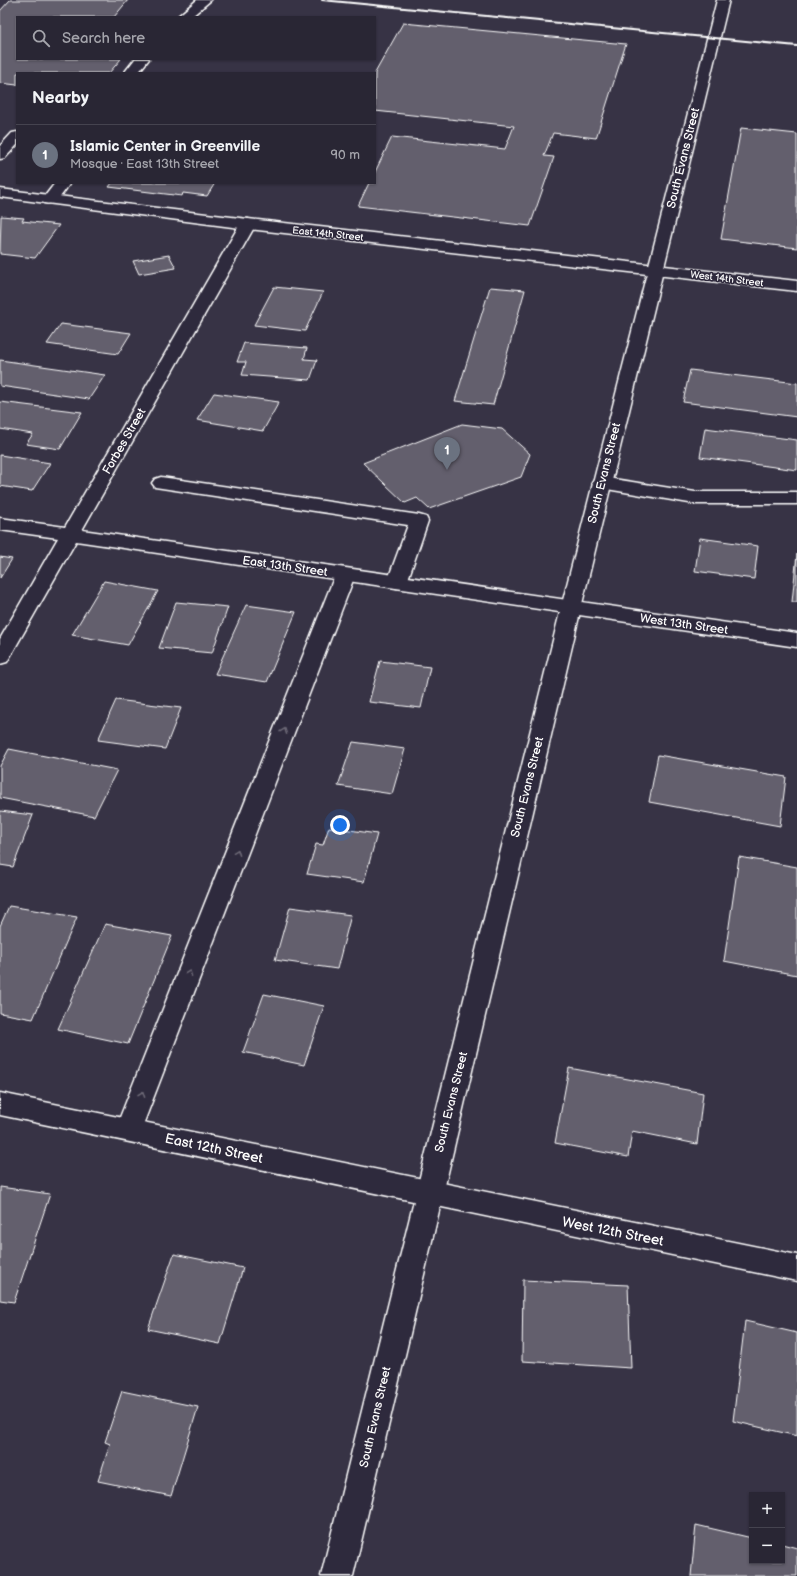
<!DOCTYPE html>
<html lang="en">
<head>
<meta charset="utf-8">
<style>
	body { margin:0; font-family:"Balsamiq Sans",sans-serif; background:#312e3c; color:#f1f3f6 }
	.controls { position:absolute; right:12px; bottom:12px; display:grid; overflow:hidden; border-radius:0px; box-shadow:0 1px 3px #0004 }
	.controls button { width:36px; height:36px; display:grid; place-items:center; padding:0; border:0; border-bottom:1px solid #45434f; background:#292634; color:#f1f3f6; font:20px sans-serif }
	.you { position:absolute; left:340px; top:825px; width:14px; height:14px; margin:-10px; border:3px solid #fff; border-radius:50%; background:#1a73e8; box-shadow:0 0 0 6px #1a73e833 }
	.badge { display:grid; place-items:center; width:26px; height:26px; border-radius:50%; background:#ffd166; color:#fff; font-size:13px; font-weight:700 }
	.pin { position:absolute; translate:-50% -33px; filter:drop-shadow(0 1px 2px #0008) }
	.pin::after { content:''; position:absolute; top:21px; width:14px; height:12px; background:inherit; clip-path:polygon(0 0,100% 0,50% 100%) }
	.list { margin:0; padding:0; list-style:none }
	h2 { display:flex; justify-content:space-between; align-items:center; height:52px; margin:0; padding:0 16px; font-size:17px }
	h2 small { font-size:13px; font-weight:400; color:#a5a5ac }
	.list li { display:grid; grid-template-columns:26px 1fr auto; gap:12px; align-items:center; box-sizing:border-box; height:60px; padding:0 16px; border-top:1px solid #45434f }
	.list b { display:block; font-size:15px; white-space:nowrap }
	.list p { margin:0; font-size:13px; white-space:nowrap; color:#a5a5ac }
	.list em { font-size:13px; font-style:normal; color:#a5a5ac }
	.icon { flex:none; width:22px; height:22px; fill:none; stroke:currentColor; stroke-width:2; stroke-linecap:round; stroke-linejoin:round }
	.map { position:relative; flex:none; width:797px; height:1576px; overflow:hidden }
	.search { position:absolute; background:#292634; box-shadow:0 1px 3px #0004; left:16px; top:16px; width:360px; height:44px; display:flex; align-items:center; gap:10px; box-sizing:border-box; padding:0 14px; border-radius:0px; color:#a5a5ac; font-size:15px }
	.panel { position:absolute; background:#292634; box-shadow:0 1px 3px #0004; left:16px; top:72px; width:360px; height:112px; border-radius:0px }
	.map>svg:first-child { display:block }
	.building { fill:#635f6d; stroke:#fff }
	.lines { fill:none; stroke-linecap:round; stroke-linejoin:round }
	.service-casing { stroke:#fff; stroke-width:3 }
	.minor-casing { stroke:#fff; stroke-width:3 }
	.tertiary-casing { stroke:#fff; stroke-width:3 }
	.secondary-casing { stroke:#fff; stroke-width:3 }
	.service { fill:#2f2a3d; fill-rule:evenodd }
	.minor { fill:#2f2a3d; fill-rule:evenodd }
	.tertiary { fill:#2f2a3d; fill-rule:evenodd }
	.secondary { fill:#2f2a3d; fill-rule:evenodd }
	.rail { stroke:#fff; stroke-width:2 }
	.oneway { stroke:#6d6a77 }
	.labels { text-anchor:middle; stroke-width:3; stroke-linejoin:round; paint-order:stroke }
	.far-street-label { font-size:10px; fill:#fff; stroke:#2f2a3d }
	.street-label { font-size:12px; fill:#fff; stroke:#2f2a3d }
	.near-street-label { font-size:14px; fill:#fff; stroke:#2f2a3d }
</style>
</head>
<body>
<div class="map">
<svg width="797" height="1576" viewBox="0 0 797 1576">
	<rect width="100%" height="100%" fill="#373345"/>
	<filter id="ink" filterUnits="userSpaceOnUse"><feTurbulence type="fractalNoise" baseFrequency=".025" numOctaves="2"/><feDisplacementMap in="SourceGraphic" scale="8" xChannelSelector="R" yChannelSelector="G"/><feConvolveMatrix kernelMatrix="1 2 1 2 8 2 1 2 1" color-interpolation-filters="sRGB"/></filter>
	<g filter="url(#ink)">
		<g class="building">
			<path d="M10,0H128L114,17H17V59H121L109,73H17V85L0,83V11Z"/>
			<path d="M403,23L626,44L596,138L553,133L544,156L554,157L530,226L358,206L369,183H375V172L392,137L505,149L514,126L375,111V73Z"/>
			<path d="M741,128L797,134V248L721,239Z"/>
			<path d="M112,183H215L207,196L183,193L182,196L109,187Z"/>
			<path d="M1,216L24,218L22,221L59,225L35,258L0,254Z"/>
			<path d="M169,255L176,268L139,274L133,261Z"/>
			<path d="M274,287L323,292L305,331L254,325Z"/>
			<path d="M490,287L525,290L493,405L455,401Z"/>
			<path d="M61,324L131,333L118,354L47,344Z"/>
			<path d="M244,343L307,348L304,359L317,360L310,380L242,375L246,362H237Z"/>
			<path d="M0,360L105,375L89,399L0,386Z"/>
			<path d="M690,370L797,383V417L683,402Z"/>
			<path d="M214,393L279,402L263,431L197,420Z"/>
			<path d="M0,402L82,412L60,449L26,444L33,434L0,429Z"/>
			<path d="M462,424L502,429L530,454L521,477L429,509L417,498L405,503L363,463Z"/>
			<path d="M705,428L797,440V470L700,457Z"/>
			<path d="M0,455L50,463L32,491L0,486Z"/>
			<path d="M700,538L758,546L754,579L695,571Z"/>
			<path d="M797,554V602H792Z"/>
			<path d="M0,557L12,559L0,578Z"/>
			<path d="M104,581L158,591L128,645L72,635Z"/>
			<path d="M176,602L228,607L212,653L159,648Z"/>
			<path d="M246,605L296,612L267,682L215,674Z"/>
			<path d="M380,661L430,667L421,708L369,702Z"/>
			<path d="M116,700L181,708L165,749L98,740Z"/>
			<path d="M353,742L405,749L392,794L338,786Z"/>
			<path d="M9,749L117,770L94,816L0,798V766Z"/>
			<path d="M658,755L786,777L780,826L649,802Z"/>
			<path d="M0,811L33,815L13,867L0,865Z"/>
			<path d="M329,827L377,834L364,882L307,874L316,844L323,845Z"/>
			<path d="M739,857L797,867V975L724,961Z"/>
			<path d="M9,906L77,917L33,1019L0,1013V926Z"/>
			<path d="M290,907L351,915L337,969L275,960Z"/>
			<path d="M105,924L172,936L128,1044L58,1029Z"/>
			<path d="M264,994L324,1006L304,1065L243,1052Z"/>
			<path d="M569,1068L703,1093L697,1144L632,1131L628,1157L555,1143Z"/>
			<path d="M0,1187L50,1194L14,1302L0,1300Z"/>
			<path d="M174,1254L243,1268L220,1344L148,1329Z"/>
			<path d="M523,1280L628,1285L631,1368L522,1361Z"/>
			<path d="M745,1321L797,1333V1436L733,1421Z"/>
			<path d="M122,1391L198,1407L171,1496L98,1481L110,1444L105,1442Z"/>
			<path d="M696,1525L752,1538V1561H782V1544L797,1548V1576H691Z"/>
		</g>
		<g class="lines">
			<g class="service-casing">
				<g id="service">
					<path d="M197,0H211L191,17H177Z"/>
					<path d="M135,59H149L138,73H124Z"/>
					<path d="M17,132V145L5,158L0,159V146L12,133Z"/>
					<path d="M55,183H70C64,192 56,206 44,203L42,200Z"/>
					<path d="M161,477L419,515L426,517L428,521L407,582L404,586L397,588L390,586L387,582L408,525L155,487L152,483L155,479Z"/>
					<path d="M601,477L695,492H797V504H695L595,487L592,483L595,479Z"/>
					<path d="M345,569L352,571L355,575L141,1130L137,1138L128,1141L119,1138L115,1130L335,575L338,571Z"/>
				</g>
			</g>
			<g class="minor-casing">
				<g id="minor">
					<path d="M248,219L253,221L256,224L82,530L797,633V647L76,541L7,662L0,664V639L58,538L0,530V518L65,527L240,224L243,221Z"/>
					<path d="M0,1093L797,1255V1281L0,1115Z"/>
				</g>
			</g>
			<g class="tertiary-casing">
				<path id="tertiary" d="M0,189L248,219L797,281V291L248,229L0,197Z"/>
			</g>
			<g class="secondary-casing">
				<path id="secondary" d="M717,0H729L581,608L353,1576H321L561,608Z"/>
			</g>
			<use href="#service" class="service"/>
			<use href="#minor" class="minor"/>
			<use href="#tertiary" class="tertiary"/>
			<use href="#secondary" class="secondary"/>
			<path class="rail" d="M322,0L797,46"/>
		</g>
		<defs><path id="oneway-chevron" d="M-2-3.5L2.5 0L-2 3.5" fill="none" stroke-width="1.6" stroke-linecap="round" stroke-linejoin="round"/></defs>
		<g class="oneway">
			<use href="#oneway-chevron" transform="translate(284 731) rotate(-69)"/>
			<use href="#oneway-chevron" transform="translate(237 852) rotate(-69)"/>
			<use href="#oneway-chevron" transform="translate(189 973) rotate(-69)"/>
			<use href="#oneway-chevron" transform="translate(142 1094) rotate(-69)"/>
		</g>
	</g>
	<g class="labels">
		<g class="far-street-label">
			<text transform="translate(328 233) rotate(6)" y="4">East 14th Street</text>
			<text transform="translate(727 278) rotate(7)" y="4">West 14th Street</text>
		</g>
		<g class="street-label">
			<text transform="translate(683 158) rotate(-76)" y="4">South Evans Street</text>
			<text transform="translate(124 441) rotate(-60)" y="4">Forbes Street</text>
			<text transform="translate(604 473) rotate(-76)" y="4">South Evans Street</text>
			<text transform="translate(285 566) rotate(8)" y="4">East 13th Street</text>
			<text transform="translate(684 624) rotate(8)" y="4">West 13th Street</text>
			<text transform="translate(527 787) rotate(-76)" y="4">South Evans Street</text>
			<text transform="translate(451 1102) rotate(-76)" y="4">South Evans Street</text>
			<text transform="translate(375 1417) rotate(-77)" y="4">South Evans Street</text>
		</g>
		<g class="near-street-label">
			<text transform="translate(214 1148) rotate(12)" y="5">East 12th Street</text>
			<text transform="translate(613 1231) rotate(11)" y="5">West 12th Street</text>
		</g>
	</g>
</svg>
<div class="controls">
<button>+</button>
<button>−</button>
</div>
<div class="you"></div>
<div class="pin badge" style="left:447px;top:470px;background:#6b7280">1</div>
<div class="search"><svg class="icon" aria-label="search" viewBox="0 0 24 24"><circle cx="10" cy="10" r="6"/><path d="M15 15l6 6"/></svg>Search here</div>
<section class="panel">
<h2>Nearby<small></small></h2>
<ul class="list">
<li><span class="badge" style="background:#6b7280">1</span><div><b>Islamic Center in Greenville</b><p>Mosque · East 13th Street</p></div><em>90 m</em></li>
</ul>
</section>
</div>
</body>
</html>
